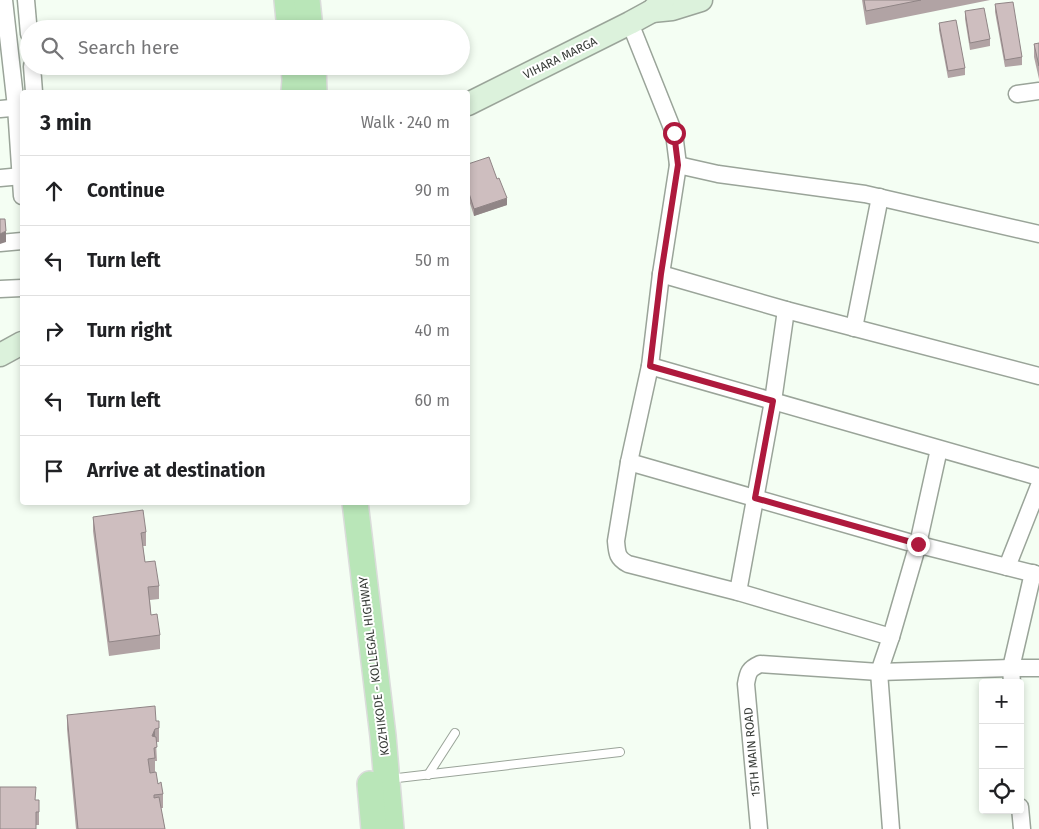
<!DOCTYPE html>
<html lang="en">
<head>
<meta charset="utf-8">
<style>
	body { margin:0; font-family:"Fira Sans",sans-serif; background:#f6f6f6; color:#202124 }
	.controls { position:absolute; right:15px; bottom:15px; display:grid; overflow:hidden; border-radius:5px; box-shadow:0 2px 8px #0003 }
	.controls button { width:45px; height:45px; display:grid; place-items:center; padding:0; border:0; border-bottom:1px solid #e0e0e0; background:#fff; color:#202124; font:25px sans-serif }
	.stop { position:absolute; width:15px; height:15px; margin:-11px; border:4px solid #ae193d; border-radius:50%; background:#fff }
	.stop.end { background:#ae193d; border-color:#fff; box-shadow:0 1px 5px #0008 }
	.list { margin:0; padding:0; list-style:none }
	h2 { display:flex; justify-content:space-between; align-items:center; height:65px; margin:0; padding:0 20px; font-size:21px }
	h2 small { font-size:16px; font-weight:400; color:#757577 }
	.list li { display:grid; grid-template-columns:32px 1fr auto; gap:15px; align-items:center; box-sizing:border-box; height:70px; padding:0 20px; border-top:1px solid #e0e0e0 }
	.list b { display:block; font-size:19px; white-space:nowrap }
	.list em { font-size:16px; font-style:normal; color:#757577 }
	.icon { flex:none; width:28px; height:28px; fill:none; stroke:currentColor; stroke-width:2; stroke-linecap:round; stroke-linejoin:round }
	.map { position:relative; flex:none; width:1039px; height:829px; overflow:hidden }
	.search { position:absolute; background:#fff; box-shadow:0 2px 8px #0003; left:20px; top:20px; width:450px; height:55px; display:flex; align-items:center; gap:12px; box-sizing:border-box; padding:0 18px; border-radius:28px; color:#757577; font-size:19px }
	.panel { position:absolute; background:#fff; box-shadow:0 2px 8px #0003; left:20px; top:90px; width:450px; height:415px; border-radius:5px }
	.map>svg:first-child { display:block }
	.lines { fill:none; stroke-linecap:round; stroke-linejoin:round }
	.service-casing { stroke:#9aa499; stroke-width:10 }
	.minor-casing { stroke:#9aa499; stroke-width:19 }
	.secondary-casing { stroke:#9aa499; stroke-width:25 }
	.primary-casing { stroke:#dbdcdb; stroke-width:28 }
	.service { stroke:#fff; stroke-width:8 }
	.minor { stroke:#fff; stroke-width:16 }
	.secondary { stroke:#dcf2dc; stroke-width:22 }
	.primary { stroke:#b9e6b8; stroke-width:25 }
	.wall { fill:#b1a3a4 }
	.shaded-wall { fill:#908586 }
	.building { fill:#cebebf; stroke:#908586 }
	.route { stroke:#ae193d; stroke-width:6 }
	.labels { text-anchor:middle; stroke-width:4; stroke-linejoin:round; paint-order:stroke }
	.street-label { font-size:12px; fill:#373b37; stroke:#fff }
</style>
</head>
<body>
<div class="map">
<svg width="1039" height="829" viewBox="0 0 1039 829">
	<rect width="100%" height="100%" fill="#f4fef3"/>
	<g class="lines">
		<g class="service-casing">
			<g id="service">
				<path d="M428,775L455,733"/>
				<path d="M389,779L620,752"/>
			</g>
		</g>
		<g class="minor-casing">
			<g id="minor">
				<path d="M4,0L16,107L22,196"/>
				<path d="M26,0L29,34"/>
				<path d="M630,23L674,133L678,165L661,274L650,366L629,462L616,541C617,553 617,558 628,564L738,592L891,637L879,672L891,829"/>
				<path d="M32,66L34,92"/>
				<path d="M1017,94L1039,91"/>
				<path d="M0,109L22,107"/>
				<path d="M678,165L718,174L865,194L1039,234"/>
				<path d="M0,178L22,176"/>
				<path d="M0,243L22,241"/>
				<path d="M661,274L786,310L1039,376"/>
				<path d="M0,289L22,288"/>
				<path d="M854,328L880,197"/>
				<path d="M650,366L1039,477"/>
				<path d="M629,462L908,542L1039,575"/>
				<path d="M1007,567L1039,486"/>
				<path d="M738,592L773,401L786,310"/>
				<path d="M891,637L918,544L939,449"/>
				<path d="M1012,683L1011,668L1033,573"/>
				<path d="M1020,807L1022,829"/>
				<path d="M759,829L746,684C748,672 749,669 760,664L879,672L1011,668H1039"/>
			</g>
		</g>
		<g class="secondary-casing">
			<g id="secondary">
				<path d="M652,11L672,9L701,0"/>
				<path d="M468,104L630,23L652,11L663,0"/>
				<path d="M0,355L22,343"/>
			</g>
		</g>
		<g class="primary-casing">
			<g id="primary">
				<path d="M287,0L290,29"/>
				<path d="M307,0L310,29"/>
				<path d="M294,66L295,80L294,92"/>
				<path d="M313,66L314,92"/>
				<path d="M355,502L383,736L391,829"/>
				<path d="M370,784L374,829"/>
			</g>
		</g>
		<use href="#service" class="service"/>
		<use href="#minor" class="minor"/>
		<use href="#secondary" class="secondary"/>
		<use href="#primary" class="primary"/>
	</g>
	<g class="wall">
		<path d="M862,0H990L866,25Z"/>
		<path d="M995,4L1022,57V65L1005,67L995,12Z"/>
		<path d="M965,11L990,39V46L970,50L965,19Z"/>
		<path d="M939,23L965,68V75L948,78L939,30Z"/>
		<path d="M1039,43V79L1034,57V44Z"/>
		<path d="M468,164L507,205L474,216L468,197Z"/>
		<path d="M93,517L146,532V546H143L145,562L159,586V599L150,600L151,615L160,635V649L109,656L93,531Z"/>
		<path d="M67,715L156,721L159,728V742H156L157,761H155V772L150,773L163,794V808H161L165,829H76L67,729Z"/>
		<rect x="36" y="800" width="3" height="25"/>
	</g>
	<g class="shaded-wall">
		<path d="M507,198V205L474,216V209Z"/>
		<path d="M6,231V242L0,244V234Z"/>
		<path d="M155,729V742L152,736Z"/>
	</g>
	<g class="building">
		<path d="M864,0H921L866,11Z"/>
		<path d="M1013,2L1022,57L1005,60L995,4Z"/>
		<path d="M984,8L990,39L970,43L965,11Z"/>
		<path d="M956,20L965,68L948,71L939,23Z"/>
		<path d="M1039,43V66L1034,44Z"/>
		<path d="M489,157L497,179L499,178L507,198L474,209L468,190V164Z"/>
		<path d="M0,219H5L6,231L0,234Z"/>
		<path d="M143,510L146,532L141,533L145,562L155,561L159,586L148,587L151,615L157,614L160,635L109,642L93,517Z"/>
		<path d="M155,706L156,721H159V728L155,729L152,736L156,737L157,747L154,748L155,758L148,759L150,773L156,772L158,784L161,782L163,794L154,795V798L159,797L165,829H78L67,715Z"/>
		<path d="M0,787H36L35,800H39V812H36V829H0Z"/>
	</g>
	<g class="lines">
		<path class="route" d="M674,133L678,165L661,274L650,366L773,401L755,498L918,544"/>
	</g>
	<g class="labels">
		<g class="street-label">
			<text transform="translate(560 58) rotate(-26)" y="4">VIHARA MARGA</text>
			<text transform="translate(374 666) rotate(-97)" y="4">KOZHIKODE - KOLLEGAL HIGHWAY</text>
			<text transform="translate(752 752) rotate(-95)" y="4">15TH MAIN ROAD</text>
		</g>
	</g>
</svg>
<div class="controls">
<button>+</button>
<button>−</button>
<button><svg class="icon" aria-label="locate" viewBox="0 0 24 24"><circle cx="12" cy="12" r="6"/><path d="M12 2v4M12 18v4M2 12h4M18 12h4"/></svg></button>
</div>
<div class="stop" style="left:674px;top:133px"></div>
<div class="stop end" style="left:918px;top:544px"></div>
<div class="search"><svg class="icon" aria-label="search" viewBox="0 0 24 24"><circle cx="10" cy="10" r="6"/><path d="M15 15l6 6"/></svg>Search here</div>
<section class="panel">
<h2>3 min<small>Walk · 240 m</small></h2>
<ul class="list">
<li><svg class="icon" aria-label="ahead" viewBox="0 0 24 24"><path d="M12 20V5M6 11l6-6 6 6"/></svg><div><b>Continue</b></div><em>90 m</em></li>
<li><svg class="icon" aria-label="left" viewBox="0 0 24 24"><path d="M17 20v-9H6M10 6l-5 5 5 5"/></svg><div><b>Turn left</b></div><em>50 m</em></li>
<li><svg class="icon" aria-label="right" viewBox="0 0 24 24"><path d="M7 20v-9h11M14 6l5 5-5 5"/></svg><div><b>Turn right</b></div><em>40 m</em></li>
<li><svg class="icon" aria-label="left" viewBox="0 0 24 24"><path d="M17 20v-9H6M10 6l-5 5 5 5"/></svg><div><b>Turn left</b></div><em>60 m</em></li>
<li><svg class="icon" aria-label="arrive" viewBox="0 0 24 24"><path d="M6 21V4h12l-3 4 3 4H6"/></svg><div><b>Arrive at destination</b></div></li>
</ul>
</section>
</div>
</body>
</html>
